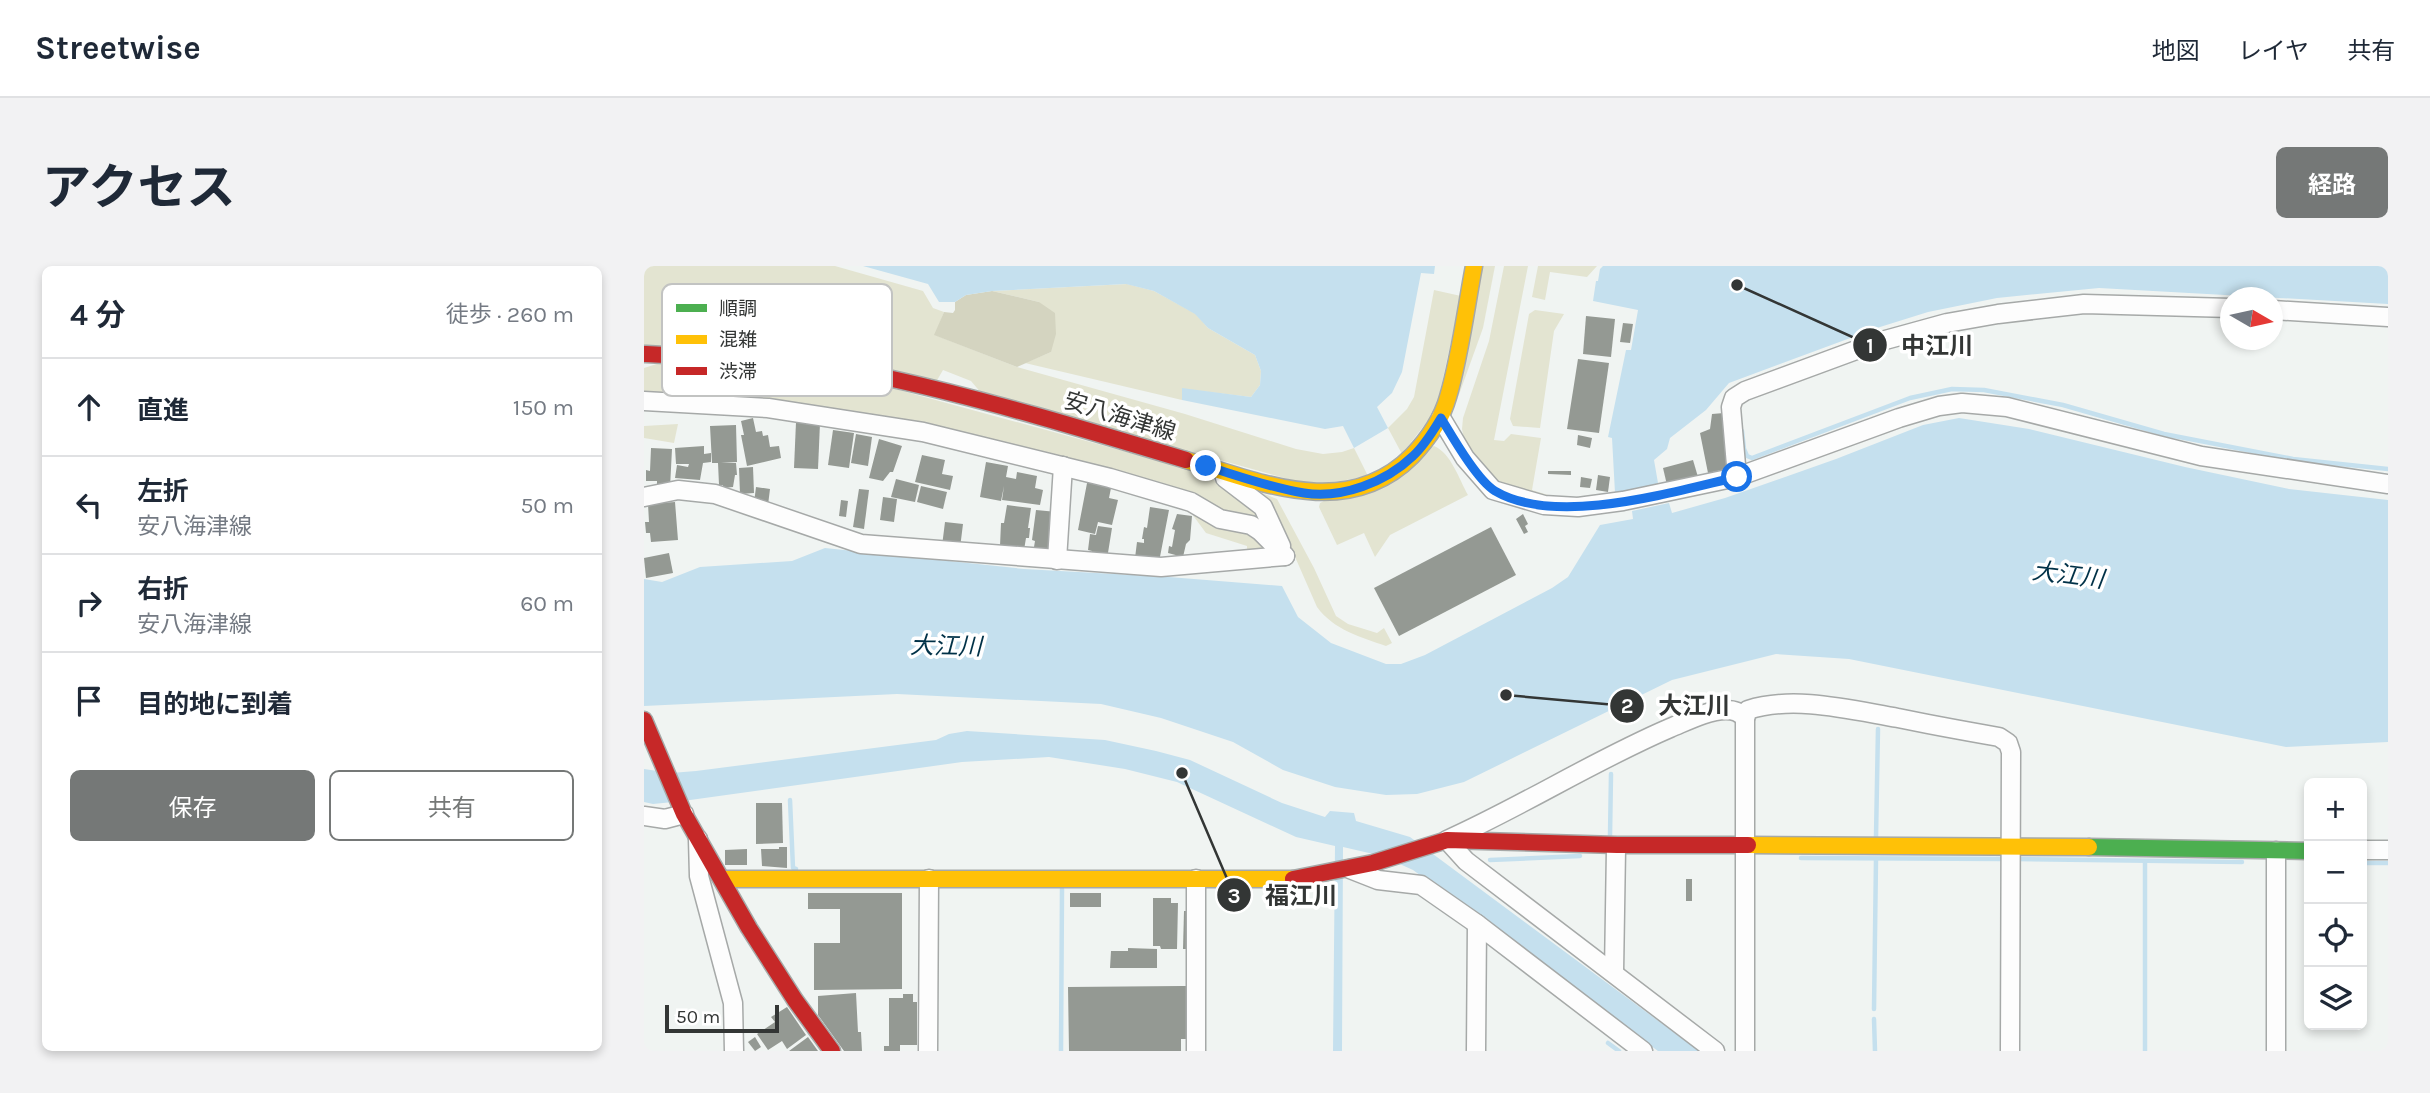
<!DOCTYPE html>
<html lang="ja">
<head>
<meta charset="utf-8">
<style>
	body { margin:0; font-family:Karla,"Noto Sans JP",sans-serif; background:#f2f2f3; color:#1f2937 }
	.controls { position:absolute; right:21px; bottom:21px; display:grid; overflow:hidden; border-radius:10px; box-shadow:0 4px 10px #0003 }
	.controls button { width:63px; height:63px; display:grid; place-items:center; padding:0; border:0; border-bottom:2px solid #e0e1e3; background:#fff; color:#1f2937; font:35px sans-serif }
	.compass { position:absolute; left:1576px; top:21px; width:63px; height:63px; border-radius:50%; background:#fff; box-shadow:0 4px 10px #0003; rotate:99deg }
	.scale { position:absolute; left:21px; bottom:18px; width:114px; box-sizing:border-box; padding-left:7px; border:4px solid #333635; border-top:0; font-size:19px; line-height:24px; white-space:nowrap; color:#333635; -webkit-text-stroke:5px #fff; paint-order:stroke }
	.stop { position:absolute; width:21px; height:21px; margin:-16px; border:5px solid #1a73e8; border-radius:50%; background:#fff }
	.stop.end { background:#1a73e8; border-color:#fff; box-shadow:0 2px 7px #0008 }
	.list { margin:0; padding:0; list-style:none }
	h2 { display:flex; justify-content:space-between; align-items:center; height:91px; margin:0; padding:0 28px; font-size:30px }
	h2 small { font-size:23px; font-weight:400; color:#747a83 }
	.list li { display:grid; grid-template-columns:46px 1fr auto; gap:21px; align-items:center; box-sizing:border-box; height:98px; padding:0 28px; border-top:2px solid #e0e1e3 }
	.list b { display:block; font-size:26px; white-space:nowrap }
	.list p { margin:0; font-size:23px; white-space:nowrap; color:#747a83 }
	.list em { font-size:23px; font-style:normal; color:#747a83 }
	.actions { display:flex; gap:14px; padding:21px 28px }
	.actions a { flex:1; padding:16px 0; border:2px solid #757877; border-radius:10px; text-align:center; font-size:24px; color:#757877 }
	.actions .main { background:#757877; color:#fff }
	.icon { flex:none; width:38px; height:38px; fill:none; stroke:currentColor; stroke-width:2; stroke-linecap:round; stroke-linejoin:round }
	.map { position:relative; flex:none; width:1744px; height:785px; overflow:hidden; border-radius:10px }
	header { display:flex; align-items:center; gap:42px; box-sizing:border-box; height:98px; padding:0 35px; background:#fff; border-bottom:2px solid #e0e1e3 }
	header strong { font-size:33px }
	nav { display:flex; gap:38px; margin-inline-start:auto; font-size:24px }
	.intro { display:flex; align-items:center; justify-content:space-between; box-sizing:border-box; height:168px; padding:0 42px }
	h1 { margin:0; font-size:49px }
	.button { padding:18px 32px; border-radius:10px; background:#757877; color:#fff; font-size:24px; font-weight:700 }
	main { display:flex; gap:42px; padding:0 42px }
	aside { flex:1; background:#fff; border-radius:10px; box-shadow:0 4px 10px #0003 }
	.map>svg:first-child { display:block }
	.green { fill:#e3e4d1 }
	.forest { fill:#d4d4c0 }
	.water { fill:#c5e0ee }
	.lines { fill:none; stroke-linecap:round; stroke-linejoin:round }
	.stream { stroke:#c5e0ee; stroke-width:4.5 }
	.building { fill:#949993 }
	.street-casing { stroke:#a6a9a8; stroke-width:21 }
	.fast-casing { stroke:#a6a9a8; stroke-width:19 }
	.slow-casing { stroke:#a6a9a8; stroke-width:19 }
	.jam-casing { stroke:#a6a9a8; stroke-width:19 }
	.street { stroke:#fdfdfd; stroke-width:18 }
	.fast { stroke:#4caf50; stroke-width:16 }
	.slow { stroke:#ffc107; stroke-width:16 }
	.jam { stroke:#c62828; stroke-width:16 }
	.route { stroke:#1a73e8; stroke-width:9 }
	.labels { text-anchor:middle; stroke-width:7; stroke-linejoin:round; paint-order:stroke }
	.street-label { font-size:23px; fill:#333635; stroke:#fff }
	.water-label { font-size:24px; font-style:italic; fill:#003147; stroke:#fff }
	.key { fill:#fff; stroke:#c2c3c2; stroke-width:2 }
	.key-label { font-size:19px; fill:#333635 }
	.leader { fill:none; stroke:#333635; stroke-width:2.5 }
	.callout-dot { fill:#333635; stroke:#fff; stroke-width:2.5 }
	.mark-label { font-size:21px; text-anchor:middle; font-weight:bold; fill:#fff }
	.callout-label { font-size:24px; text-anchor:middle; font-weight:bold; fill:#333635; stroke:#fff; stroke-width:7; stroke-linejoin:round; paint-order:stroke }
</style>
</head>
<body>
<header>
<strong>Streetwise</strong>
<nav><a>地図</a><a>レイヤ</a><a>共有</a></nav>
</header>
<div class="intro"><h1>アクセス</h1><a class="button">経路</a></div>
<main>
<aside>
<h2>4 分<small>徒歩 · 260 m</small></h2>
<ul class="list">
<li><svg class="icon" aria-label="ahead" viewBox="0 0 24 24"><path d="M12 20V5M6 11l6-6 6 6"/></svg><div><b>直進</b></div><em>150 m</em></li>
<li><svg class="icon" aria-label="left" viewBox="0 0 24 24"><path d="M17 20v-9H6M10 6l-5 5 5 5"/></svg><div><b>左折</b><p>安八海津線</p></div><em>50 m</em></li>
<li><svg class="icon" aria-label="right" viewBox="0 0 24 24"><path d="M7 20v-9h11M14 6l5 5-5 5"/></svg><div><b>右折</b><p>安八海津線</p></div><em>60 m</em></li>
<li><svg class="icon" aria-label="arrive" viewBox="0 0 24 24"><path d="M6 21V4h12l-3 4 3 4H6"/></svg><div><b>目的地に到着</b></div></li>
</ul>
<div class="actions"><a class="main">保存</a><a>共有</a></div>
</aside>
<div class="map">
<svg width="1744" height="785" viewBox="0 0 1744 785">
	<rect width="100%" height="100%" fill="#f0f4f2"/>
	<g class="green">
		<path d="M0,0H191L279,25L289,42L300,46L291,69L373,101L541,148L652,183L679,188L698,186L710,182L724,210L669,220L338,128L327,115L299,104L292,116L0,80Z"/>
		<path d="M839,0H851L839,62L812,137Z"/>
		<path d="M860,0H884L850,174L860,175L867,168L897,172L888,224L920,234L918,237L852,219L827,188L820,173L818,163L819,152L845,75Z"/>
		<path d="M894,0H953L943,11L906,6L901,34L888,31Z"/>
		<path d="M483,18L510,25L552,48L564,62L611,89L617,105L616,119L607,131L539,123L538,134L381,97L407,86L395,36L348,25Z"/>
		<path d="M790,24L817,30L792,144L758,188L744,162L763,143L770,131Z"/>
		<path d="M891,44L920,48L910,65L896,162L869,160L866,153L885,48Z"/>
		<path d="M19,96L244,121L560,207L610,243L621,255L617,262L278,161L0,132V102Z"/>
		<path d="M34,158L30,177L0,172V160Z"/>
		<path d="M790,180C807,187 815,213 824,229L746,269L731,291L720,267L693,279L675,241L676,237Z"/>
		<path d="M608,223L633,233L670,302L692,350L704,358L733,367L740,362L748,377L742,380C716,371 690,364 673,341L630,243Z"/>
		<path d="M531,238L604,264L620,277C617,290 597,288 584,289L603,284V280L562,267L548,248Z"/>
	</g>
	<path class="forest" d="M348,25L395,36L411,47L412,68L407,86L373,101L290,69L300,46L309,47L311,44V36L322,29Z"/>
	<g class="water">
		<path d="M219,0H791L790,8L777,7L758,106L748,127L733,141L744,162L710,182L699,160L681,163L538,134V122L607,131L616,119L617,105L611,89L564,62L551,48L510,25L482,18L348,25L322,29L311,36H295L284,18Z"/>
		<path d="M959,0H1744V38L1455,22L1353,32L1284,46L1236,61L1085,117L1062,144L1026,172L1023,183L1010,194L1014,217L981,231L980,226L971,227L968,172L964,171L982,84H987L994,44L949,35L952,15H954L956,3Z"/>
		<path d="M1315,152L1385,163L1541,201L1645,223L1744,234V476L1642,481L1205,393L1132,388L1028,414L820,516L773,528L742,529L691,521L639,504L589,476L517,452L457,438L253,428L0,440V313L18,316L56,301L148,295L181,282L380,303L525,311L638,320L654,351L687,377L742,398H757L781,389L908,322L924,311L956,259L989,253L988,245L1025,237L1028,247L1081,232L1192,193L1279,159Z"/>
		<path d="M323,465L461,474L512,485L546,494L638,537L681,551L686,545L710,547L712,555L766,571L1055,785H1014L769,604L738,590L699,581L698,785H689L691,580L652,571L533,516L481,503L405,491L318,496L39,535L9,538L0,536V503L27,507L52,505L292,474L305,468Z"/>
	</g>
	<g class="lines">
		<g class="stream">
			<path d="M1098,165L1100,183L1103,190L1108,192L1266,132L1308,123L1340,124L1419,139L1520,168L1649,193L1744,203"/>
			<path d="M146,534L149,602L152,603"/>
			<path d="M966,570L967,508"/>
			<path d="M1232,571L1234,463"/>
			<path d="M1157,592L1360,593"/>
			<path d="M1373,593L1598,596"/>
			<path d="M846,594L936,590"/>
			<path d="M1501,596V785"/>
			<path d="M1718,597H1744"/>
			<path d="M662,623H684"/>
			<path d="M1230,743L1232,593"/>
			<path d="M1230,753L1231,785"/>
			<path d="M964,777L975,785"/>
			<path d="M417,785L418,623"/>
		</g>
	</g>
	<g class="building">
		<path d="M942,50L971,53L967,91L939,88Z"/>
		<path d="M979,57L989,58L986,77L976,76Z"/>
		<path d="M934,93L965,97L955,167L923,163Z"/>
		<path d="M1080,147L1084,162L1079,163L1087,202L1064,207L1056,167L1066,163L1068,148Z"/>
		<path d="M109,152L112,166L118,165L119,170L124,169L126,181L135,180L137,192L103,200L97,169H100L97,155Z"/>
		<path d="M152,156L176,157L174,203L150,202Z"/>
		<path d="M92,159L93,196L77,197H92L93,209H91L89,221L79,222V219H75L74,197H68L66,160Z"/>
		<path d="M189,164L210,167L205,202L184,199Z"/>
		<path d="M212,168L228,171L224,200L207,197Z"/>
		<path d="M934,169L948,172L946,182L933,179Z"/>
		<path d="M235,173L258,180L249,206H246L239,215L225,212Z"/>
		<path d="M60,180V188L67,187V196L59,197L56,214L31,212L33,199L44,201L45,198H32L31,182Z"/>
		<path d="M7,182L28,183L26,222L13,224V215H2V204L6,205Z"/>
		<path d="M278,189L301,194L298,208L309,210L306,224L271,216Z"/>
		<path d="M1049,194L1054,211L1023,219L1019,202Z"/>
		<path d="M342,196L364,200L362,211L372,213L373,206L393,210L391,222L399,224L396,239L358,234L360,220L357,235L336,231Z"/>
		<path d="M109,201L110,227L96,228L95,202Z"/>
		<path d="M904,205H927V209L904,208Z"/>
		<path d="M954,209L966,211L964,226L952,224Z"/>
		<path d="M937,211L948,213L946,222L936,221Z"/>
		<path d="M444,212L468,217L465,232L474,234L468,259L454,256L451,268L434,264Z"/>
		<path d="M252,213L275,219L271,236L247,231Z"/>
		<path d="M277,220L303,226L299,243L273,236Z"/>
		<path d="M112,221L126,223L124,239L110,237Z"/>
		<path d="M215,223L225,224L220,263L209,261Z"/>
		<path d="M239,231L253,233L250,256L236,254Z"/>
		<path d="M197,234L204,235L202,251L195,250Z"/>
		<path d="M31,236L34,274L7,276L6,267H2L1,256H5L4,238Z"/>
		<path d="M363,239L387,242L384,262H386L385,272H382L380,284L356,280L357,257H360Z"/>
		<path d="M506,241L525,244L515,296L491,292L493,276L500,277V273H498L500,261L503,262Z"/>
		<path d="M392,244L413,246L408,289L389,287L391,275L388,274Z"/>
		<path d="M533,248L548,250L546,274L542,278L539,291L524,287L525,280L528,281L531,264L528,263Z"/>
		<path d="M879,248L884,258L881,260L884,266L880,268L872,253Z"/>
		<path d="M301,256L319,258L316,282L298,280Z"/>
		<path d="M454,260L468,262L463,293L447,290L448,285L444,284L446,268L452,269Z"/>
		<path d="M847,261L872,309L755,370L730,322Z"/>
		<path d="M25,287L29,307L2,312L0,292Z"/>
		<path d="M112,537H138L139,577L112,578Z"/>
		<path d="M135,581H143V602L118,600L117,583H135Z"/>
		<path d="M103,583V599H81V584Z"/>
		<rect x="1042" y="613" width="6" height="22"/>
		<path d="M164,627H258V723L170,724V677H196V643H164Z"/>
		<rect x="426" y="627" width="31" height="14"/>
		<path d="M509,632H527V637H534L533,683H517L516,680H509Z"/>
		<path d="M540,645H545V683H539Z"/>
		<path d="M484,682L513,683V702H466L467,685H484Z"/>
		<path d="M537,720H548V773H537V785H425L424,721Z"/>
		<path d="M212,727L214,766H217L218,785H200L174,749V730Z"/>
		<path d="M259,728H269V736H273V779H256V785H240V780H245V732H259Z"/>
		<path d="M143,741L162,769L143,783L138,775L124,784L113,768L131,756L127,751Z"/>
		<path d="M111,771L117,781L111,785L104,776Z"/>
		<path d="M164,771L174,785H145Z"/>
	</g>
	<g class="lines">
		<g class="street-casing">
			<g id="street">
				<path d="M1629,44L1744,51"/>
				<path d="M0,135L124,142L279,166L466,212L547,236L576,253L607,259L616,265L641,290"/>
				<path d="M797,152L821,192L849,224L900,239L934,241L979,235L1093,211L1255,152L1295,140L1318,137L1363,141L1557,190L1744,218"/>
				<path d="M1093,211L1087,141L1090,132L1101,125L1234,76L1303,57L1354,48L1440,38L1587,42"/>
				<path d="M581,212L619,241L637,280"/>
				<path d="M0,231L34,224L71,228L217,278L517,301L641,290"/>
				<path d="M413,294L419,200"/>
				<path d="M1101,452L1104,444C1150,429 1207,444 1254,452C1287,459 1321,465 1355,471L1364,477L1367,486L1366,785"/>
				<path d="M0,550L21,553L40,548"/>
				<path d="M54,573L55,610L89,737L90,785"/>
				<path d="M1718,584H1744"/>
				<path d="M706,603L734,614L777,619L833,658L999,785"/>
				<path d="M970,706L972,583"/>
				<path d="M284,785L285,613"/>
				<path d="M552,785V613"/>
				<path d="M832,785L833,658"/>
				<path d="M1071,785L822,595L803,574C879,540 949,495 1026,462C1043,455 1064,444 1082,444C1091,444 1095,446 1101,452V785"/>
				<path d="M1632,785V585"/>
			</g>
		</g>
		<g class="fast-casing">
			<path id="fast" d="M1445,581L1665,585"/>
		</g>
		<g class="slow-casing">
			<g id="slow">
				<path d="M542,194C616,216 703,255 768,190C784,173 798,153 804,131C816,91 822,42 830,0"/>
				<path d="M1104,579L1445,581"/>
				<path d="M79,613H649"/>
			</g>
		</g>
		<g class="jam-casing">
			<g id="jam">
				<path d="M0,88C81,92 164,96 244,112C344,134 443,164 542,194"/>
				<path d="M0,454L40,548L105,662L151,734L188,785"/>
				<path d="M649,613L729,597L803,574L973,579H1104"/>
			</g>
		</g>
		<use href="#street" class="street"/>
		<use href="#fast" class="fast"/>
		<use href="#slow" class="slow"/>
		<use href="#jam" class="jam"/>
	</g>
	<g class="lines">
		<path class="route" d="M562,200C595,210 627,222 660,227C698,233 742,216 769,190C781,179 789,165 797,152C808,170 833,214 851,225C912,261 1028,226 1093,211"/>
	</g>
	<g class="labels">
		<g class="street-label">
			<text transform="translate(476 150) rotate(17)" y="8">安八海津線</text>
		</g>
		<g class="water-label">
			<text transform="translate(1424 309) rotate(7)" y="8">大江川</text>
			<text transform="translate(302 380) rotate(1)" y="8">大江川</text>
		</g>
	</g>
	<rect x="18" y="18" width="230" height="112" rx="10" class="key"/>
	<rect x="32" y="38" width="31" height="8" fill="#4caf50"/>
	<rect x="32" y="69" width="31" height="9" fill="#ffc107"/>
	<rect x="32" y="101" width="31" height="8" fill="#c62828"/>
	<g class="key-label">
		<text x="75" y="49">順調</text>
		<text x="75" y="80">混雑</text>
		<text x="75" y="112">渋滞</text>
	</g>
	<path class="leader" d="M1093 19L1226 79M862 429L983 440M538 507L590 629"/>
	<g class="callout-dot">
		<circle cx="1093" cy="19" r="7"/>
		<circle cx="862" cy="429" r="7"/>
		<circle cx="538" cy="507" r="7"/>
		<circle cx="1226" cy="79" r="18"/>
		<circle cx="983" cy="440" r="18"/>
		<circle cx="590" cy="629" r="18"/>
	</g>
	<g class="mark-label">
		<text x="1226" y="87">1</text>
		<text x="983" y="447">2</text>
		<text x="590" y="637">3</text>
	</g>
	<g class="callout-label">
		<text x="1293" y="88">中江川</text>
		<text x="1050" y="448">大江川</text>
		<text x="657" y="638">福江川</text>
	</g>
</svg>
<div class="controls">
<button>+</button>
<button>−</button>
<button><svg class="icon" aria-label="locate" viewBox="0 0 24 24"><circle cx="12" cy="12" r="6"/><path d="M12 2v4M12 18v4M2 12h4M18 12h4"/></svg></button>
<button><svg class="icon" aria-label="layers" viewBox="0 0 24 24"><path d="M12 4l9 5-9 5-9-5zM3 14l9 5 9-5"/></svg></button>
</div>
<svg class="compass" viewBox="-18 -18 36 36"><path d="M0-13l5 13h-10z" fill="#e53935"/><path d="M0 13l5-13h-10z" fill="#747a83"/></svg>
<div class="scale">50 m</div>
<div class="stop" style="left:1093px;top:211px"></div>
<div class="stop end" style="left:562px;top:200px"></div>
</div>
</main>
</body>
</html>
